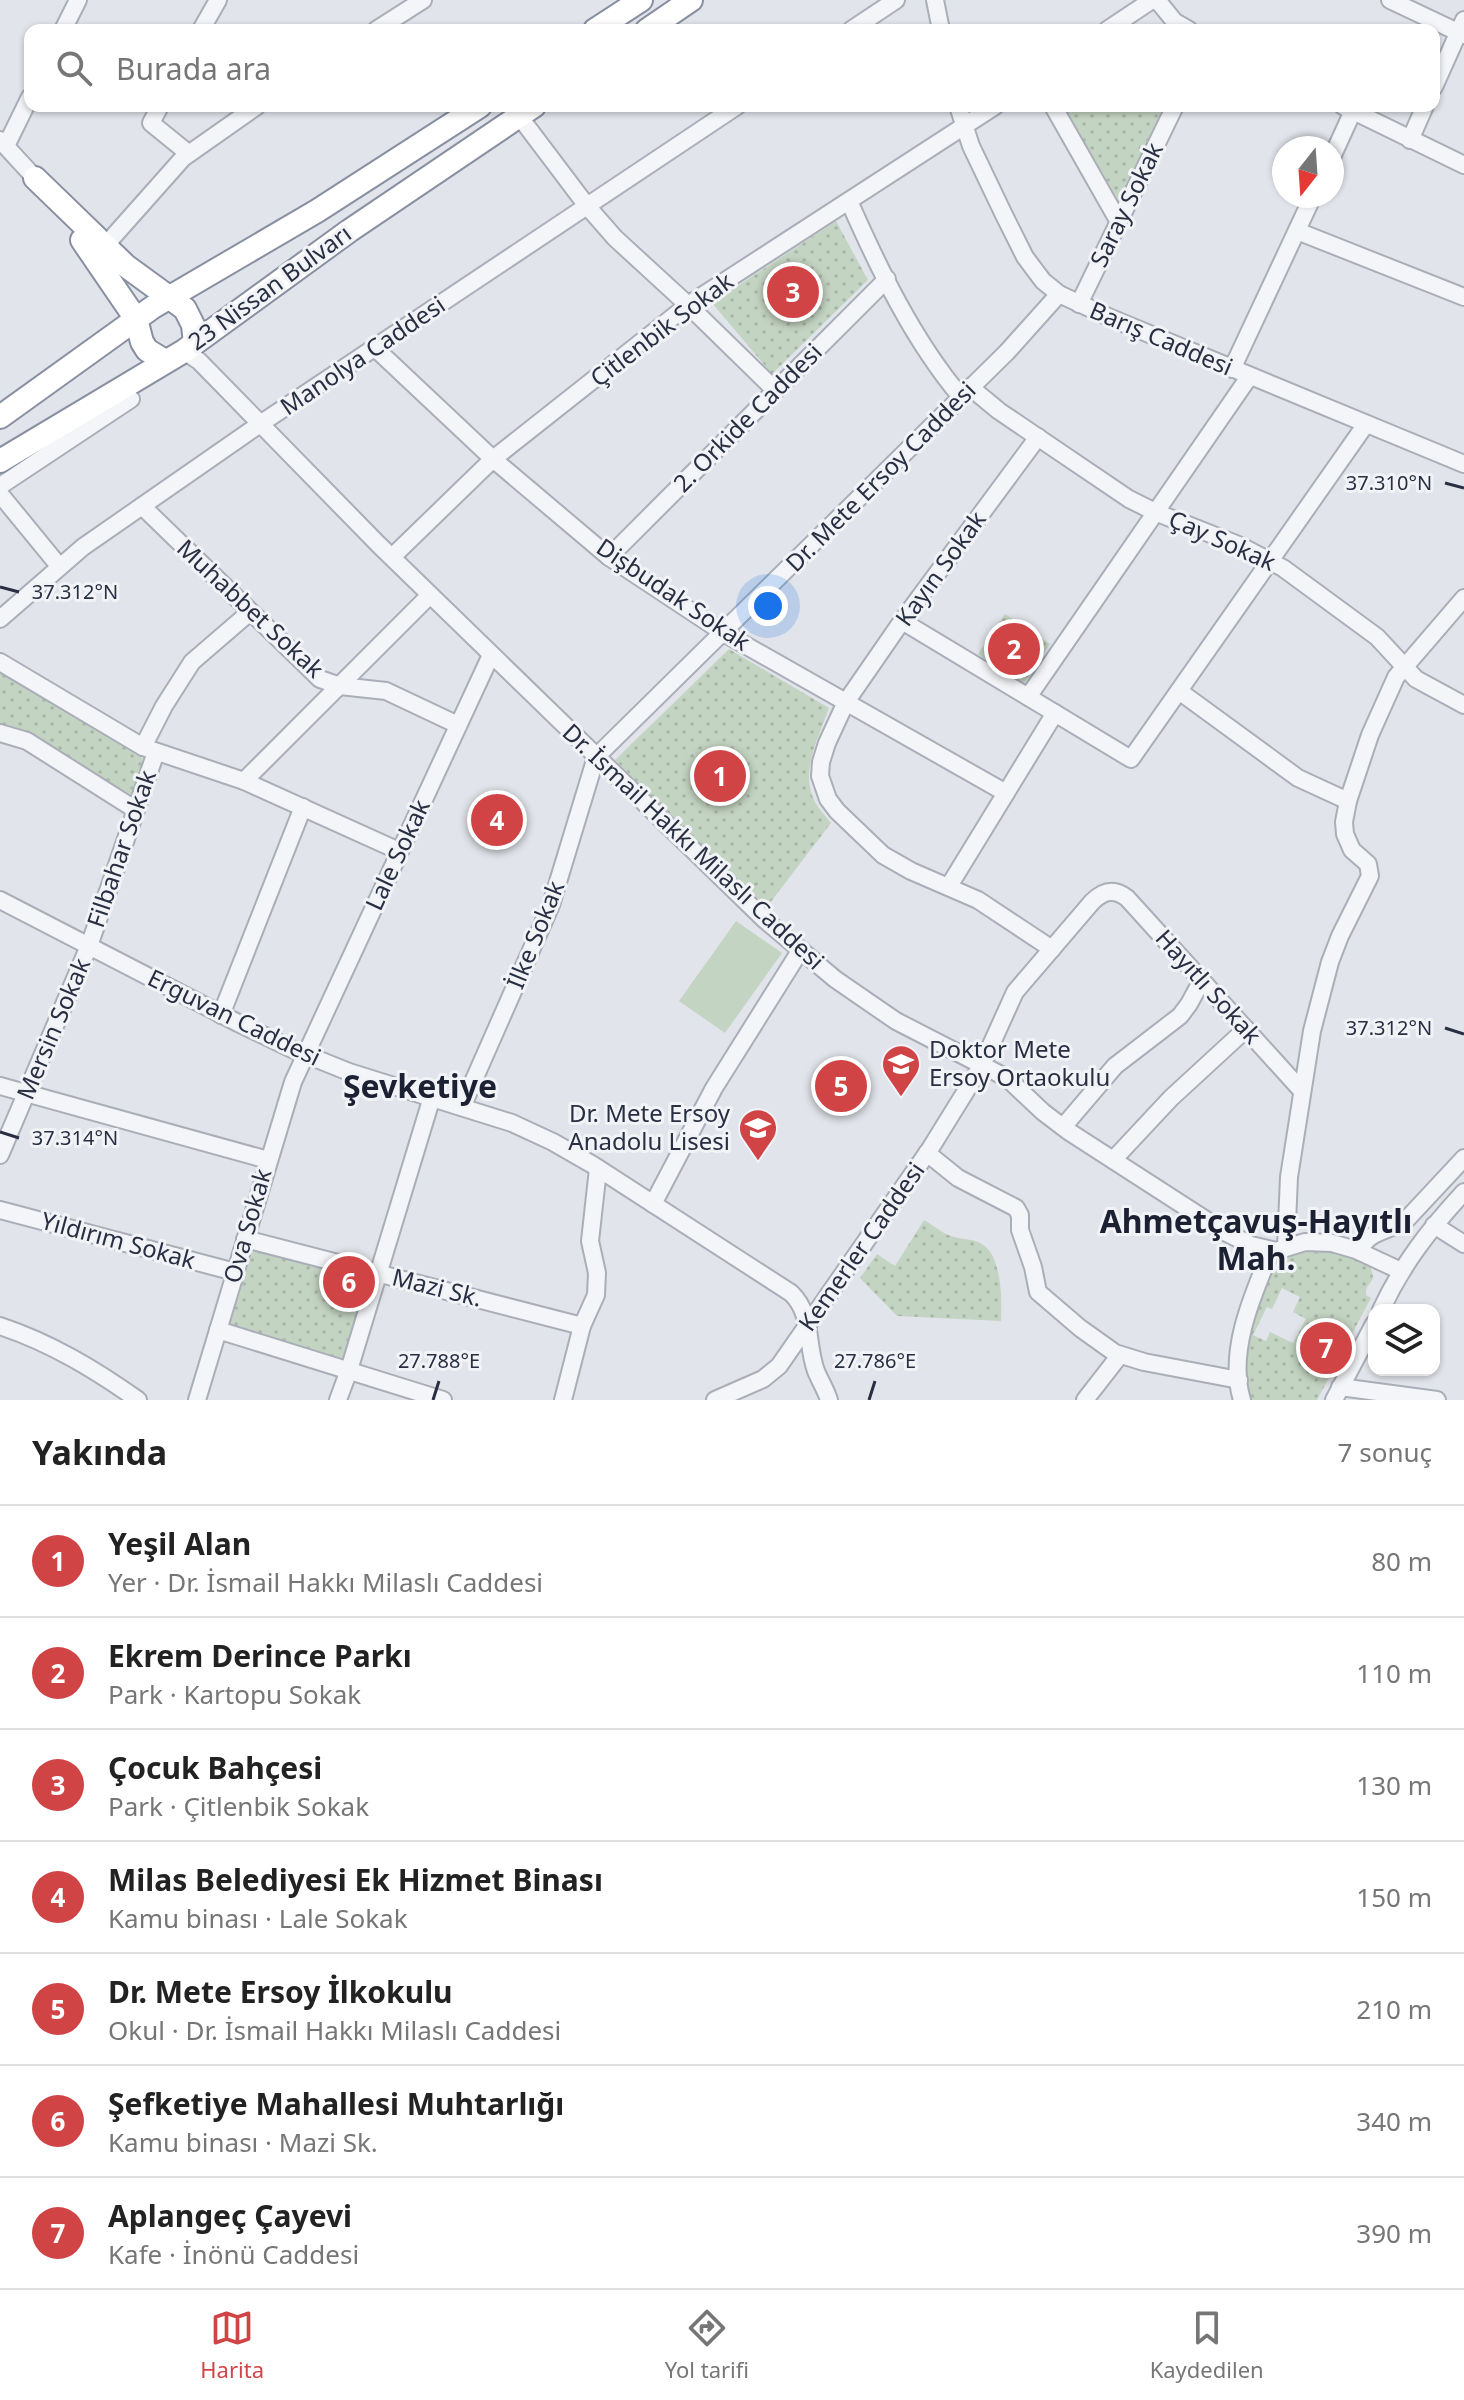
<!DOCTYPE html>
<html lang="tr">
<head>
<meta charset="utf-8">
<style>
	body { margin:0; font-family:"Noto Sans",sans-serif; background:#f2f2f2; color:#222 }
	.controls { position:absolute; right:24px; bottom:24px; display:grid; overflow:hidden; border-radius:16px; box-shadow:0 2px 6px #0004 }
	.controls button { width:72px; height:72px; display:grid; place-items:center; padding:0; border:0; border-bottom:2px solid #e0e0e0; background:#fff; color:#222; font:40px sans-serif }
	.compass { position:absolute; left:1272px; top:136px; width:72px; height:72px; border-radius:50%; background:#fff; box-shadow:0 2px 6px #0004; rotate:197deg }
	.you { position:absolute; left:768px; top:606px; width:28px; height:28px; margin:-20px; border:6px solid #fff; border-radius:50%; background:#1a73e8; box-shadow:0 0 0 12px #1a73e833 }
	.badge { display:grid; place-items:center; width:52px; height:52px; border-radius:50%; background:#d14446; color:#fff; font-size:26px; font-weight:700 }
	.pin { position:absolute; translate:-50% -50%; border:4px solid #fff; box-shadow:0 2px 8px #0006 }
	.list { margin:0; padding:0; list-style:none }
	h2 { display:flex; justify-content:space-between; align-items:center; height:104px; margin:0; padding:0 32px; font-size:34px }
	h2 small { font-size:26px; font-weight:400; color:#767676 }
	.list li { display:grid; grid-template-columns:52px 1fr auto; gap:24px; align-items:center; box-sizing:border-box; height:112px; padding:0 32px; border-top:2px solid #e0e0e0 }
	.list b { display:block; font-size:30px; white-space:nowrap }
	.list p { margin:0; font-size:26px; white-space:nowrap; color:#767676 }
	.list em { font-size:26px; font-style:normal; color:#767676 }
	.icon { flex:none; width:44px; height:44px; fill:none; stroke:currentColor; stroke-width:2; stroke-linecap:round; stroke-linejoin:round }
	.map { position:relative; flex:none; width:1464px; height:1400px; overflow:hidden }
	.search { position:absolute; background:#fff; box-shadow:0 2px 6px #0004; left:24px; right:24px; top:24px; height:88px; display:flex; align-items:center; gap:20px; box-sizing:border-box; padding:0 28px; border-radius:16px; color:#767676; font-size:30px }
	.sheet { height:888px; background:#fff }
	nav { display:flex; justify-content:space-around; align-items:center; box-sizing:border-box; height:112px; border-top:2px solid #e0e0e0; background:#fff; font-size:22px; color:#767676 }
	nav a { display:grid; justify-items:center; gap:4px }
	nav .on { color:#d14446 }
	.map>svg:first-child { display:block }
	.grass { fill:url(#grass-dots); fill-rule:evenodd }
	.pitch { fill:#c4d4c2 }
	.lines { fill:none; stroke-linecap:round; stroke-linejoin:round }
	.minor-casing { stroke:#aaaeb8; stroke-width:20 }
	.highway-casing { stroke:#888fa1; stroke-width:26 }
	.minor { stroke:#f4f5f8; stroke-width:16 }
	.highway { stroke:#fff; stroke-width:22 }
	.ticks { fill:none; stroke:#292f42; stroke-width:3 }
	.labels { text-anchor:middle; stroke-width:6; stroke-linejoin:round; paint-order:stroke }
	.street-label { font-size:24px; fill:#292f42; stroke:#f1f3f7 }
	.poi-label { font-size:24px; fill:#292f42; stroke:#f1f3f7; text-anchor:start }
	.district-label { font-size:32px; font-weight:bold; fill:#1b2033; stroke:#f1f3f7 }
	.ticks-label { font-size:20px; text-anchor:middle; fill:#292f42; stroke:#f1f3f7; stroke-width:6; stroke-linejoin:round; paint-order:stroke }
</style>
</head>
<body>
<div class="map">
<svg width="1464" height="1400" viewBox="0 0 1464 1400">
	<defs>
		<pattern id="grass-dots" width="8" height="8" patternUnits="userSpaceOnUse" patternTransform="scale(2)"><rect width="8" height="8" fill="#c4d4c2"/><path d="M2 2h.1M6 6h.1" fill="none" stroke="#a8b6a8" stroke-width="1.8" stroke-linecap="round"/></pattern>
	</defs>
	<rect width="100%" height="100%" fill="#e1e4ea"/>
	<g class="grass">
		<path d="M1063,106H1165L1119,201Z"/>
		<path d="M836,221L868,280L772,374L712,303Z"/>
		<path d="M1005,614L1050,644L1023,685L978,654Z"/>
		<path d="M729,649L829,708C819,737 799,772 815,802C819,809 825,816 831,823L766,908L615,760Z"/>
		<path d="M0,671L141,756L145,766L131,795L30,734L0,725Z"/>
		<path d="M924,1220C933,1225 942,1233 951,1236C961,1240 972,1238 982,1244C1002,1256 1002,1300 1001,1321L897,1316L860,1278L877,1254L895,1266Z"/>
		<path d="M254,1247L367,1278L342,1363L229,1327Z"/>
		<path d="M1319,1249L1343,1252L1370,1264L1373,1277C1371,1285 1365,1285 1366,1295L1371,1298L1317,1400H1250L1245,1386L1246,1336L1268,1278L1292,1253ZM1282,1288L1300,1297L1293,1312L1306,1319L1293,1343L1270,1332L1266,1341L1253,1335L1267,1307L1272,1309Z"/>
	</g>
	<path class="pitch" d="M736,921L782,953L725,1033L679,1001Z"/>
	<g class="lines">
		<g class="minor-casing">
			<g id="minor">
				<path d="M935,0L941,30"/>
				<path d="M1157,0L1175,22L1189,30"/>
				<path d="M1390,0L1464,35"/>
				<path d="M63,30L78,0"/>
				<path d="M201,30L218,0"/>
				<path d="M376,30L423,0"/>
				<path d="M851,30L896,0"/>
				<path d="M1107,30L1152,0"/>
				<path d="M1434,87L1464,20"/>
				<path d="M160,106L151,123L188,153"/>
				<path d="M958,106L971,146L1004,215L1025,257L1043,281L1059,294L1113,319L1464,464"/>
				<path d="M1053,106L1119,222"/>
				<path d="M1343,106L1464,165"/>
				<path d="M519,116L587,206L615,238L688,305L775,390"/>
				<path d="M0,140L35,178"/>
				<path d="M1410,140L1425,106"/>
				<path d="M6,146L30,97"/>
				<path d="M1332,157L1353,111"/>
				<path d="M849,201C879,269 913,340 961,397"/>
				<path d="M1297,231L1464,297"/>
				<path d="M104,247L183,158L257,106"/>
				<path d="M1079,304L1175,106"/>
				<path d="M375,348L493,459L609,557L724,633L1006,793"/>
				<path d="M184,351L199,361L378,544L765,920L835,979L896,1021L1007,1078L1043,1112L1068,1131L1223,1231L1251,1245L1276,1251L1305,1242L1332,1243L1356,1250L1401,1271"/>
				<path d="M1232,369L1313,196"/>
				<path d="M970,387L999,411L1129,499L1155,512L1241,546L1283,568L1377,637L1416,679L1464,705"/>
				<path d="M1038,437L902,621L846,702L827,743L821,762L820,776L828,799L837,811L883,855L911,871L978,900L1052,949"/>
				<path d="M0,486L131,399"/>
				<path d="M0,494L59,566"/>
				<path d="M142,506L320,679L340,686L386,691L458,725"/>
				<path d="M392,557L493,459L688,305L995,106"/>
				<path d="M609,557L887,279"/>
				<path d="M0,619L83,547L260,424L737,106"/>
				<path d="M902,621L1131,759L1366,424"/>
				<path d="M0,662L143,747L244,781L399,851"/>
				<path d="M1179,691L1298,778L1348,801"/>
				<path d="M1028,697L1249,377"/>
				<path d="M0,733L27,741L136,810"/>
				<path d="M143,747L164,706L192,662L250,612"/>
				<path d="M244,781L430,595"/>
				<path d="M949,886L1055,713"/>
				<path d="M0,900L238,1023L292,1049L349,1072L512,1123L553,1142L593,1165L791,1293C813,1314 806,1344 816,1371C820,1381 826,1390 829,1400"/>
				<path d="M221,1015L303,807"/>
				<path d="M0,1086L268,1160"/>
				<path d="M462,1107L551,905L596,757L1007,352L1059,294"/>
				<path d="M1063,1127L1115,1066L1180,1016L1189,1004L1202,980"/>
				<path d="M927,1153L958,1178L1016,1208L1020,1215V1230L1033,1267L1038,1292L1080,1328L1115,1353L1144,1362L1239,1380"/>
				<path d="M0,1155L89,946L156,752"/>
				<path d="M1113,1160L1171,1098L1246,1029"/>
				<path d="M653,1204L714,1088L800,951"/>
				<path d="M0,1210L235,1272"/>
				<path d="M1434,1225L1464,1244"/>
				<path d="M245,1239L582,1326"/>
				<path d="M1286,1247L1289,1177L1312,1031L1330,962L1340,936L1370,876L1368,864L1352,850L1345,834L1344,822L1348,801L1370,735L1396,677L1464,598"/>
				<path d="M1359,1251C1369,1229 1391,1232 1408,1218L1464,1158"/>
				<path d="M1381,1310C1403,1263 1429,1230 1464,1192"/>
				<path d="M0,1326C51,1343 94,1369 138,1400"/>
				<path d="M218,1330L443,1400"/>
				<path d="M1340,1387L1437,1400"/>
				<path d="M197,1400L293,1082L491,655"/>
				<path d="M338,1400L349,1370L432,1097"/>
				<path d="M563,1400L582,1326L596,1295L597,1273L590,1241L598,1169"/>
				<path d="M715,1400L763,1379L779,1366L930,1149L982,1065L1015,992L1092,902C1103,891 1114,888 1127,898L1302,1091"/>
				<path d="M1085,1400L1120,1355"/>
				<path d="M1242,1400C1227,1352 1253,1294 1271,1251"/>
				<path d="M1334,1400L1374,1324"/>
			</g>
		</g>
		<g class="highway-casing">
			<g id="highway">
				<path d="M595,30L641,0"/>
				<path d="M647,30L691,0"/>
				<path d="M35,178L126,266L185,309L193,325L195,343"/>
				<path d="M82,240L136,319L142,342L147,350L165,361"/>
				<path d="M0,417L153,307L317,211L480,106"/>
				<path d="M0,461L184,351L349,231L534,106"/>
			</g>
		</g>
		<use href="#minor" class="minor"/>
		<use href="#highway" class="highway"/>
	</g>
	<path class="ticks" d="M1445,483L1464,488M0,587L19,592M1445,1028L1464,1034M0,1132L19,1138M433,1400L439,1381M869,1400L875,1381"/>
	<defs>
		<g id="school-pin" transform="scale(2)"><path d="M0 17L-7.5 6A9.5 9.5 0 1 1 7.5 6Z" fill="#d14446" stroke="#f1f3f7"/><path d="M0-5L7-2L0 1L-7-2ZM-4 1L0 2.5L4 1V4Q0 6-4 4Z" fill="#fff"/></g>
	</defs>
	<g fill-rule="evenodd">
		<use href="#school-pin" x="901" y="1064"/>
		<use href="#school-pin" x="758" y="1128"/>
	</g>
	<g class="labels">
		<g class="street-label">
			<text transform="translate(1127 205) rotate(-64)" y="8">Saray Sokak</text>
			<text transform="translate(270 288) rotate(-36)" y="8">23 Nissan Bulvarı</text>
			<text transform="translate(662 330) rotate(-37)" y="8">Çitlenbik Sokak</text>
			<text transform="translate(1161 339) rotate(23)" y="8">Barış Caddesi</text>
			<text transform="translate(363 356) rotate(-34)" y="8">Manolya Caddesi</text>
			<text transform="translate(748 418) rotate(-45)" y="8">2. Orkide Caddesi</text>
			<text transform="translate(881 477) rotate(-45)" y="8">Dr. Mete Ersoy Caddesi</text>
			<text transform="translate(1222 541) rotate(24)" y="8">Çay Sokak</text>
			<text transform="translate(941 569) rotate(-54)" y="8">Kayın Sokak</text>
			<text transform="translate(673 595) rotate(34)" y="8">Dişbudak Sokak</text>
			<text transform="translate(250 609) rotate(43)" y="8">Muhabbet Sokak</text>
			<text transform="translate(693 847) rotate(43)" y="8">Dr. İsmail Hakkı Milaslı Caddesi</text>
			<text transform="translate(122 849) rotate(-71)" y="8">Filbahar Sokak</text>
			<text transform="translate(398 855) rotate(-65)" y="8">Lale Sokak</text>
			<text transform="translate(536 935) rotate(-68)" y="8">İlke Sokak</text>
			<text transform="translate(1208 987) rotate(48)" y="8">Hayıtlı Sokak</text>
			<text transform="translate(234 1018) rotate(26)" y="8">Erguvan Caddesi</text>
			<text transform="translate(54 1029) rotate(-67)" y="8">Mersin Sokak</text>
			<text transform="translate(248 1226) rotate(-74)" y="8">Ova Sokak</text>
			<text transform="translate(118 1241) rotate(15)" y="8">Yıldırım Sokak</text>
			<text transform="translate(862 1247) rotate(-55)" y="8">Kemerler Caddesi</text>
			<text transform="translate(437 1288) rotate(14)" y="8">Mazi Sk.</text>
		</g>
		<g class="poi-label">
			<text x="929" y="1058">Doktor Mete<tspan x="929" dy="28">Ersoy Ortaokulu</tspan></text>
			<text x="730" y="1122" text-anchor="end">Dr. Mete Ersoy<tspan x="730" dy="28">Anadolu Lisesi</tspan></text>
		</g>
		<g class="district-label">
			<text x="420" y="1098">Şevketiye</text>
			<text x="1256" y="1233">Ahmetçavuş-Hayıtlı<tspan x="1256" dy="37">Mah.</tspan></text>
		</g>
	</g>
	<g class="ticks-label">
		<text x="1389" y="490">37.310°N</text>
		<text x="75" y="599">37.312°N</text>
		<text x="1389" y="1035">37.312°N</text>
		<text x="75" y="1145">37.314°N</text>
		<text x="439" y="1368">27.788°E</text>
		<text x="875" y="1368">27.786°E</text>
	</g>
</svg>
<div class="controls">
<button><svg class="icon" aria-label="layers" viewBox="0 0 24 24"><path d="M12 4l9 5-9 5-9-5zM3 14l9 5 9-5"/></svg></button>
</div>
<svg class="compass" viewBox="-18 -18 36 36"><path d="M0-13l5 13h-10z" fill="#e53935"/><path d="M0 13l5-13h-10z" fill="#767676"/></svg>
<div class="you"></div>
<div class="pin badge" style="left:720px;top:776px">1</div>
<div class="pin badge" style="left:1014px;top:649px">2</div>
<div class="pin badge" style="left:793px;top:292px">3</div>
<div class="pin badge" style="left:497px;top:820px">4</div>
<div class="pin badge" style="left:841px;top:1086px">5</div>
<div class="pin badge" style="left:349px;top:1282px">6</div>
<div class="pin badge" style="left:1326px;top:1348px">7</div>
<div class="search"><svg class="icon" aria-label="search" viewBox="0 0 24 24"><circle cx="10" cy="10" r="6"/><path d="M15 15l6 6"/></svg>Burada ara</div>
</div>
<section class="sheet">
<h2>Yakında<small>7 sonuç</small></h2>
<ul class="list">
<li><span class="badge">1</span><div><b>Yeşil Alan</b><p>Yer · Dr. İsmail Hakkı Milaslı Caddesi</p></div><em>80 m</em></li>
<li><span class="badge">2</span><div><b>Ekrem Derince Parkı</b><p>Park · Kartopu Sokak</p></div><em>110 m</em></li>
<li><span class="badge">3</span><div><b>Çocuk Bahçesi</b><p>Park · Çitlenbik Sokak</p></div><em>130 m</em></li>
<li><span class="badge">4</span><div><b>Milas Belediyesi Ek Hizmet Binası</b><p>Kamu binası · Lale Sokak</p></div><em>150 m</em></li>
<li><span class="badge">5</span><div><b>Dr. Mete Ersoy İlkokulu</b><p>Okul · Dr. İsmail Hakkı Milaslı Caddesi</p></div><em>210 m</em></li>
<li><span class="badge">6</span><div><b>Şefketiye Mahallesi Muhtarlığı</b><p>Kamu binası · Mazi Sk.</p></div><em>340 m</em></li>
<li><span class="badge">7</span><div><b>Aplangeç Çayevi</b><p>Kafe · İnönü Caddesi</p></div><em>390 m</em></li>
</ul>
</section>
<nav>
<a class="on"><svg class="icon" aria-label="map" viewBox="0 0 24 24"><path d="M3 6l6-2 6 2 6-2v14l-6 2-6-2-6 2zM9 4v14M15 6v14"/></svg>Harita</a>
<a><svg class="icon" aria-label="directions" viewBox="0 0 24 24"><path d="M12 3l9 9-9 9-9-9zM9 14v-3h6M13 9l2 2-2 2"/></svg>Yol tarifi</a>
<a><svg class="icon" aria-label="saved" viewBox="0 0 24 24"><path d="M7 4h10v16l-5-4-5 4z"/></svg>Kaydedilen</a>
</nav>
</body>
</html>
